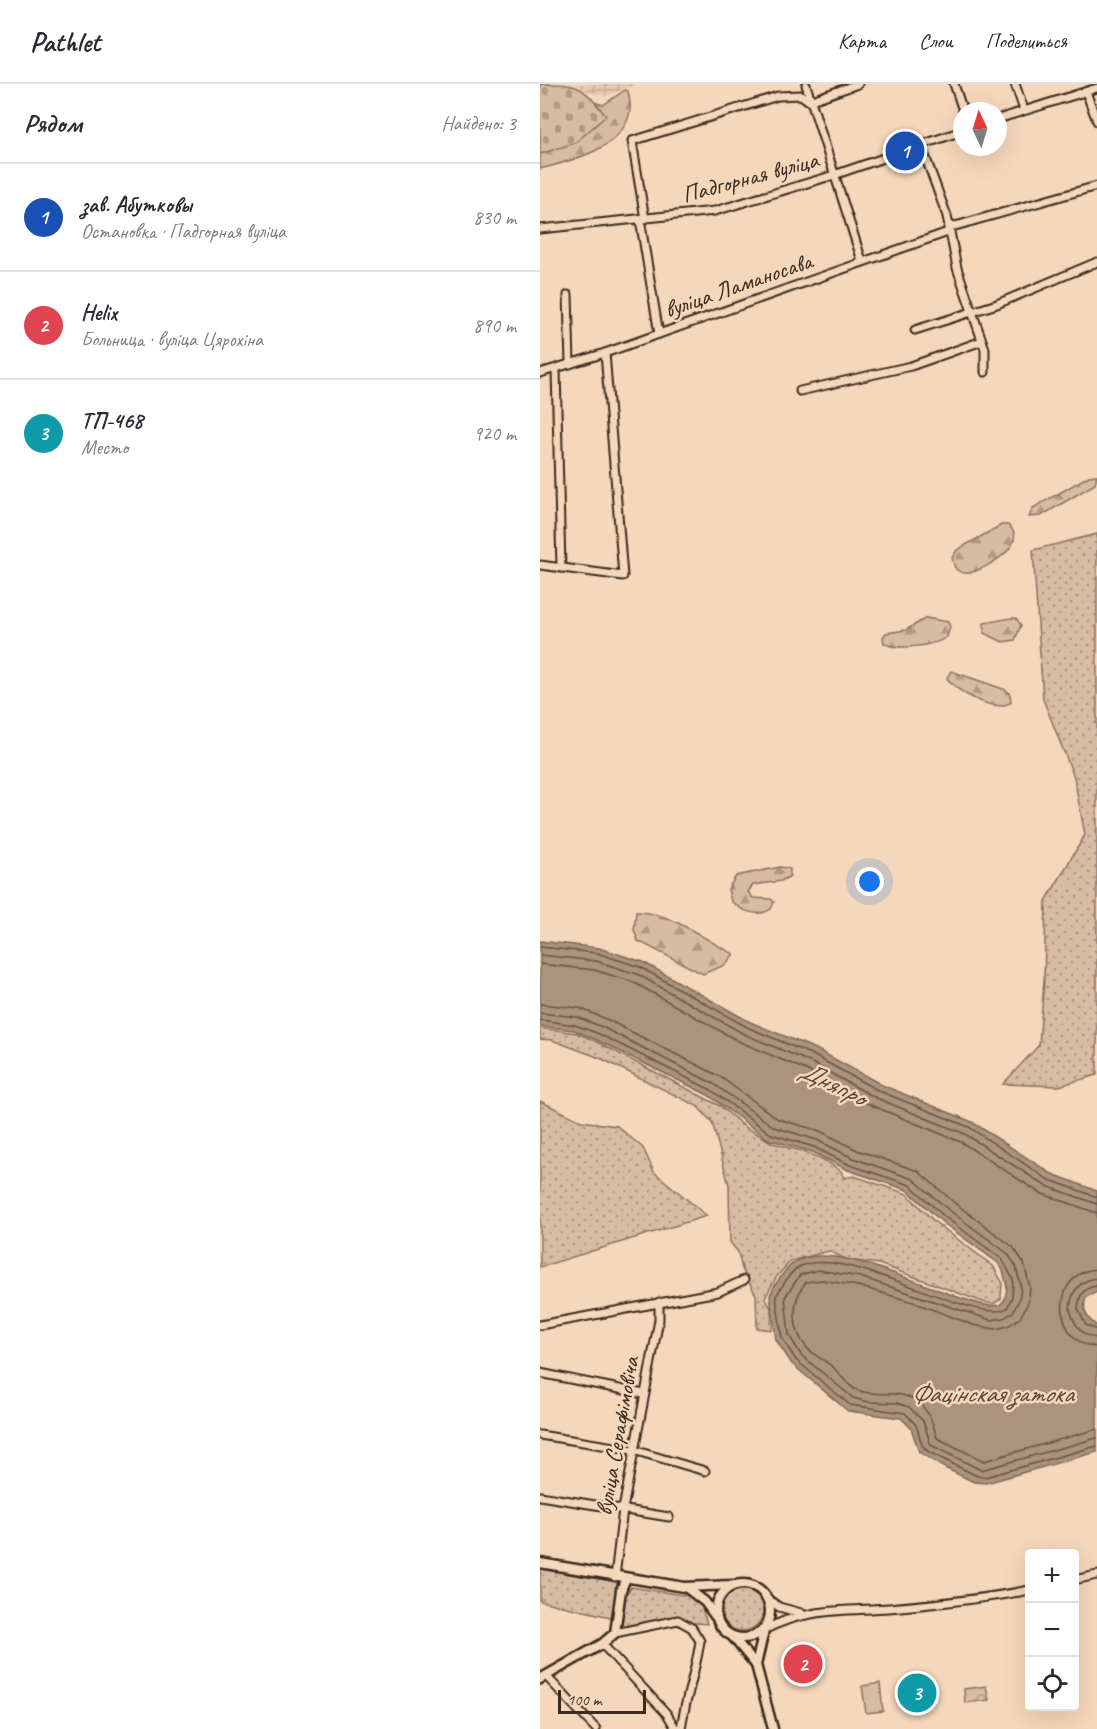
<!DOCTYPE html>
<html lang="ru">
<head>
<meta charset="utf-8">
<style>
	body { margin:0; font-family:Caveat,sans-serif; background:#f2f2f3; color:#2b2b33 }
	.controls { position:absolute; right:18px; bottom:18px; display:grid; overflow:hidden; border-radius:6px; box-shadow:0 6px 24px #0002 }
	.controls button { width:54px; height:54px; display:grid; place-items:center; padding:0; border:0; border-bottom:2px solid #e1e1e2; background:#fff; color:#2b2b33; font:30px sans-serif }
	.compass { position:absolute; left:413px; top:18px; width:54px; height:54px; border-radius:50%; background:#fff; box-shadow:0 6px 24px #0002; rotate:356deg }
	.scale { position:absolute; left:18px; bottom:15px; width:88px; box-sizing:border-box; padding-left:6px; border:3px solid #3b2a1e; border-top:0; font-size:16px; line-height:21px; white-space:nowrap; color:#3b2a1e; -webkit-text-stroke:4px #f5d7bb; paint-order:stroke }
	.you { position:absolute; left:330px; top:798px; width:21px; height:21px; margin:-15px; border:4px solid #fff; border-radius:50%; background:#1a73e8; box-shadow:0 0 0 9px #1a73e833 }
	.badge { display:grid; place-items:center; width:39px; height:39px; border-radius:50%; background:#0f766e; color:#fff; font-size:20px; font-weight:700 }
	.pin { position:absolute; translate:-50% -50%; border:3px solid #fff; box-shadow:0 2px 6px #0006 }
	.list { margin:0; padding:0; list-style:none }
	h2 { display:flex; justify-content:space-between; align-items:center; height:78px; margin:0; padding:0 24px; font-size:26px }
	h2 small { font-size:20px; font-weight:400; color:#7c7c81 }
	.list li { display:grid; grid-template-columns:39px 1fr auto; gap:18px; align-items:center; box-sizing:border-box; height:108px; padding:0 24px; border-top:2px solid #e1e1e2 }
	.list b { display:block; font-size:22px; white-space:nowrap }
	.list p { margin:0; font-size:20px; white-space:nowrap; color:#7c7c81 }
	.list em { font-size:20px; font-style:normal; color:#7c7c81 }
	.icon { flex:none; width:33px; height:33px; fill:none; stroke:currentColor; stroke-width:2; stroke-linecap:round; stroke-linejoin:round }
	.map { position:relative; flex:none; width:557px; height:1645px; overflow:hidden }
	header { display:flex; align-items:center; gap:36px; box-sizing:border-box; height:84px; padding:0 30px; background:#fff; border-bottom:2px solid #e1e1e2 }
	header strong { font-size:28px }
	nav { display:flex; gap:33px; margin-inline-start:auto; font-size:21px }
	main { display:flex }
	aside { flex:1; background:#fff }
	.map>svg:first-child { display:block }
	.industrial { fill:url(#industrial-grid) }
	.grass { fill:url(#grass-dots); stroke:#897260; stroke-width:1.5 }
	.forest { fill:url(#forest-firs); stroke:#897260; stroke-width:1.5 }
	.cemetery { fill:url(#cemetery-stones); stroke:#897260; stroke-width:1.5 }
	.park { fill:url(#park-crowns); stroke:#897260; stroke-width:1.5 }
	.pitch { fill:#d7bba2; stroke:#897260; stroke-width:1.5 }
	.water { fill:#ab937d; stroke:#7e6957; stroke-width:1.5 }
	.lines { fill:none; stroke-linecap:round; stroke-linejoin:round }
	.shore { stroke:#685444; stroke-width:1.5 }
	.minor-casing { stroke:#3b2a1e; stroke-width:11 }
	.major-casing { stroke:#3b2a1e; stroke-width:13 }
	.minor { stroke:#f5d7bb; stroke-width:7 }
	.major { stroke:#f5d7bb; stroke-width:8 }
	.labels { text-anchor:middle; stroke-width:5; stroke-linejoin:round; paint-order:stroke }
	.street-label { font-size:24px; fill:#3b2a1e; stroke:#f5d7bb }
	.water-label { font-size:26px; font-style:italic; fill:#574436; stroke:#f5d7bb }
</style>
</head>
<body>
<header>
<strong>Pathlet</strong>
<nav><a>Карта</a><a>Слои</a><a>Поделиться</a></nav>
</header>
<main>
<aside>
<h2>Рядом<small>Найдено: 3</small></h2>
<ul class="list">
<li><span class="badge" style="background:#1a4fb4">1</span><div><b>зав. Абутковы</b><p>Остановка · Падгорная вуліца</p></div><em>830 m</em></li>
<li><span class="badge" style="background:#e0444e">2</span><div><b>Helix</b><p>Больница · вуліца Цярохіна</p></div><em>890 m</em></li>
<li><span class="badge" style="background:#0f9aa8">3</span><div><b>ТП-468</b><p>Место</p></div><em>920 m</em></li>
</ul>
</aside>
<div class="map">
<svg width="557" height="1645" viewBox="0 0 557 1645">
	<defs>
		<pattern id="industrial-grid" width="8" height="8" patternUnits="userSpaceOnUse" patternTransform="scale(1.5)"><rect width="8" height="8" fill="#e5c8ae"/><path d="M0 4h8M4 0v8" fill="none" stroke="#c5ac95"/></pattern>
		<pattern id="grass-dots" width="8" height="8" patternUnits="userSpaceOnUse" patternTransform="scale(1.5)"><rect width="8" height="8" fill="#d7bba2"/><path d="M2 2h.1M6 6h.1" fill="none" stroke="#b09883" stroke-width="1.8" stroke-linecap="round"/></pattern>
		<pattern id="forest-firs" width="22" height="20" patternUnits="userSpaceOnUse" patternTransform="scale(1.5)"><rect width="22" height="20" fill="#d7bba2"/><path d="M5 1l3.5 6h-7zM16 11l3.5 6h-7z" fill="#b09883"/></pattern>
		<pattern id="cemetery-stones" width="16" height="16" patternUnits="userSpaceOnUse" patternTransform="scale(1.5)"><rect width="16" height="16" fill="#d7bba2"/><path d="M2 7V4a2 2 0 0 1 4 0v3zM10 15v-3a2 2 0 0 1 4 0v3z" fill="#b09883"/></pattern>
		<pattern id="park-crowns" width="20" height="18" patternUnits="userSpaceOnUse" patternTransform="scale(1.5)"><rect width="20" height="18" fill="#d7bba2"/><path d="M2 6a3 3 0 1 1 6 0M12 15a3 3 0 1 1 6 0" fill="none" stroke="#b09883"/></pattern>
	</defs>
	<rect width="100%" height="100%" fill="#f5d7bb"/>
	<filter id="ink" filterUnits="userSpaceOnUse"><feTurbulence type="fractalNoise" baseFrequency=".0167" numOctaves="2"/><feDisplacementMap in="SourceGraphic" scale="12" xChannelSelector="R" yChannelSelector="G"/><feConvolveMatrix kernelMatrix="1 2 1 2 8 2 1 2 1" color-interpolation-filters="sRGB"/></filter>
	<g filter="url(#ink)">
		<path class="industrial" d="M35,0H97L66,12L49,8Z"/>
		<g class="grass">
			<path d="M557,450V991L519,1002L463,1000L499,961L504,897L506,817L545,751L534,693L503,615L493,466Z"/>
			<path d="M0,944L37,949L59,959L180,1022L205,1043L233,1059L265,1068L286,1077L301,1087L304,1094L314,1092L367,1110L395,1138L453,1182L462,1198L461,1215L453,1220L443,1218L339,1180L308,1176L289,1167L251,1177L237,1192L225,1214L231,1224L232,1246L217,1244L216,1211L202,1185L198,1168L190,1158L189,1101L172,1038L157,1022L60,974L12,956L0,955Z"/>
			<path d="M0,1017L41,1037L77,1042L103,1064L114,1088L167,1132L0,1183Z"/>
			<path d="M0,1485L79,1498L75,1534L0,1517Z"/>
			<path d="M91,1503L149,1512L161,1521L167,1540L142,1538L82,1544L83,1515Z"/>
			<circle cx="202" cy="1526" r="21"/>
		</g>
		<g class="forest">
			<path d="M0,0L63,21L85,6L88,7C89,13 91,20 90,26C85,65 30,77 0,85Z"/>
			<path d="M557,391L555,400L501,432L489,433L493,424L549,392Z"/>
			<path d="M461,441H468C492,460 443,487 428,489C423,490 419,488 415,484L412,474L417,466Z"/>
			<path d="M386,534L408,538L410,543L407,553C394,562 357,567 344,559L343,553L346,549L366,546Z"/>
			<path d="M471,534H476L481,541L475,556L463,558L444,549V539Z"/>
			<path d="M411,587L466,606L470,610L471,618C456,630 416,608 407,594Z"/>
			<path d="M240,783L250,785V792L241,797L213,801L208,808L213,814L231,815L234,818L231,825C218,834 201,827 191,817L188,805L196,792Z"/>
			<path d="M96,828C133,828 162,855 194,870L185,881L163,890L98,857L94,846Z"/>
		</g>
		<path class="cemetery" d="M0,0C39,0 41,0 66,32L35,59L0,70Z"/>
		<path class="park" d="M446,1602L449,1616L425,1619L424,1605Z"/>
		<path class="pitch" d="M340,1599L343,1627L326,1629L322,1602Z"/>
		<path class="water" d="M0,857L59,864L103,878L210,938L276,965L342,1001L432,1038L510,1089L557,1107V1208L546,1213C542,1226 546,1234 557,1242V1368L446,1399L434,1398L403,1383L379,1368L371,1344L361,1334L308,1327L252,1280L236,1256L230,1211C235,1199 247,1181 259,1176C303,1156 405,1216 451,1222L460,1221L465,1215L467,1203L463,1186L458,1179L402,1138L367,1106L308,1086L272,1068L228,1055L168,1011L57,956L34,946L0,942Z"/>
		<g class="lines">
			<g class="shore">
				<path d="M0,863L57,869L100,883L207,943L273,971L339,1007L429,1043L507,1095L557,1113"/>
				<path d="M0,871L56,877L97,890L204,950L270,978L336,1014L425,1050L504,1101L557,1120"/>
				<path d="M0,880L54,886L93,898L200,958L266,986L333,1022L421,1058L500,1109L557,1129"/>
				<path d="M0,920L39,924L66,935L179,992L238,1035L280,1047L317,1066L378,1087L416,1120L473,1163L484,1179L490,1204L488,1219L480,1234L468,1242L455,1245L433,1241L373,1218L318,1202L282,1196L266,1198C251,1216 251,1247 268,1265C275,1272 286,1277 294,1284C301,1291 307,1302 317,1306C335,1314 357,1305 375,1316C389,1326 393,1339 397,1354L444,1377L557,1345"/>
				<path d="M0,929L37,933L62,943L174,1000L234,1043L277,1056L313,1074L373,1095L410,1127L467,1169L476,1182L481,1204L479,1216L473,1228L464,1234L451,1236L320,1193L278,1186L260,1191L245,1213L249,1251L261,1271L313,1314L329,1318L357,1319L369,1323L383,1337L391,1361L441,1386L557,1354"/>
				<path d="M0,936L35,941L59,950L171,1006L231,1050L274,1063L310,1081L370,1101L405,1133L462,1175L473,1195L472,1213L467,1224C439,1244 304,1158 259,1183C249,1188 243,1202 236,1212L242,1254L256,1276L310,1321L365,1329L376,1341L382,1361L387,1367L437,1392L445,1393L557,1362"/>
				<path d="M557,1185C510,1187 512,1261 557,1263"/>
				<path d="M557,1194C539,1196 531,1208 530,1225C533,1239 542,1253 557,1254"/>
				<path d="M557,1202C543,1203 539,1212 538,1225L546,1241L557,1246"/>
			</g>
			<g class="minor-casing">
				<g id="minor">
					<path d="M414,0L423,27"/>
					<path d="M475,0L484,26"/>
					<path d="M266,1L322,177"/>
					<path d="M546,8L557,37"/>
					<path d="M458,35L557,4"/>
					<path d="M381,61L407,132L417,184L445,265V288"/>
					<path d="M100,135L119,250"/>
					<path d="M105,135L92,57L238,12L261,11L269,17L318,0"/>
					<path d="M408,144L557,102"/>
					<path d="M0,145L175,127L294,91L422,47"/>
					<path d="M28,211L30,280"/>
					<path d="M375,246L457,220L557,178"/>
					<path d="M16,286L21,484"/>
					<path d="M0,289L65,269L408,148"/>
					<path d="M260,307L371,282L442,257"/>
					<path d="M0,481L83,492L65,269"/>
					<path d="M0,1241L178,1208L204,1196"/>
					<path d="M0,1289L104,1310"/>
					<path d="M0,1351L93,1366L165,1387"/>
					<path d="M0,1412L129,1433"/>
					<path d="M75,1493L83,1425L119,1236V1218"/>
					<path d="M534,1496L557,1491"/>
					<path d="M228,1515L239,1523L261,1529"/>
					<path d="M224,1546C265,1524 304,1527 349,1524C395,1520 443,1515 490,1506"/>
					<path d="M75,1549L138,1536L152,1544L160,1557C156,1587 145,1615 141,1645"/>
					<path d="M62,1560L127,1630L136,1645"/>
					<path d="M6,1592L56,1645"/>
				</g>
			</g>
			<g class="major-casing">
				<g id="major">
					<path d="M0,1479L144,1503L192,1501"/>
					<circle cx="203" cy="1527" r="27"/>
					<path d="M147,1504L165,1518L175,1532"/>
					<path d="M224,1546L216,1581L233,1645"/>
					<path d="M193,1553L216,1581"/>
					<path d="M0,1595L62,1560L75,1549L81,1506L86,1494"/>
				</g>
			</g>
			<use href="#minor" class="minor"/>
			<use href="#major" class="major"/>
		</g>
	</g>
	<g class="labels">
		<g class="street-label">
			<text transform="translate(210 93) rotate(-15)" y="8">Падгорная вуліца</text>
			<text transform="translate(198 201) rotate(-19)" y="8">вуліца Ламаносава</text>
			<text transform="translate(77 1352) rotate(-80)" y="8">вуліца Серафімовіча</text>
		</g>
		<g class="water-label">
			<text transform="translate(293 999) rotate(26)" y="9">Дняпро</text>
			<text x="452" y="1318">Фацінская затока</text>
		</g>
	</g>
</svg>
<div class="controls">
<button>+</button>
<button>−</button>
<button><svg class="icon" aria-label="locate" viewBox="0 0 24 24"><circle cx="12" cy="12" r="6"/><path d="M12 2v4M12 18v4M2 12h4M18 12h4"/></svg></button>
</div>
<svg class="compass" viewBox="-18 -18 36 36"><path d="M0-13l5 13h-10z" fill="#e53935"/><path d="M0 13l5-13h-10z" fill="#7c7c81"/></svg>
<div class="scale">100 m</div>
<div class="you"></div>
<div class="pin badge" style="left:365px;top:67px;background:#1a4fb4">1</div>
<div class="pin badge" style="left:263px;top:1580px;background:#e0444e">2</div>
<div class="pin badge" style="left:377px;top:1609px;background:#0f9aa8">3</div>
</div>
</main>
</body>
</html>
